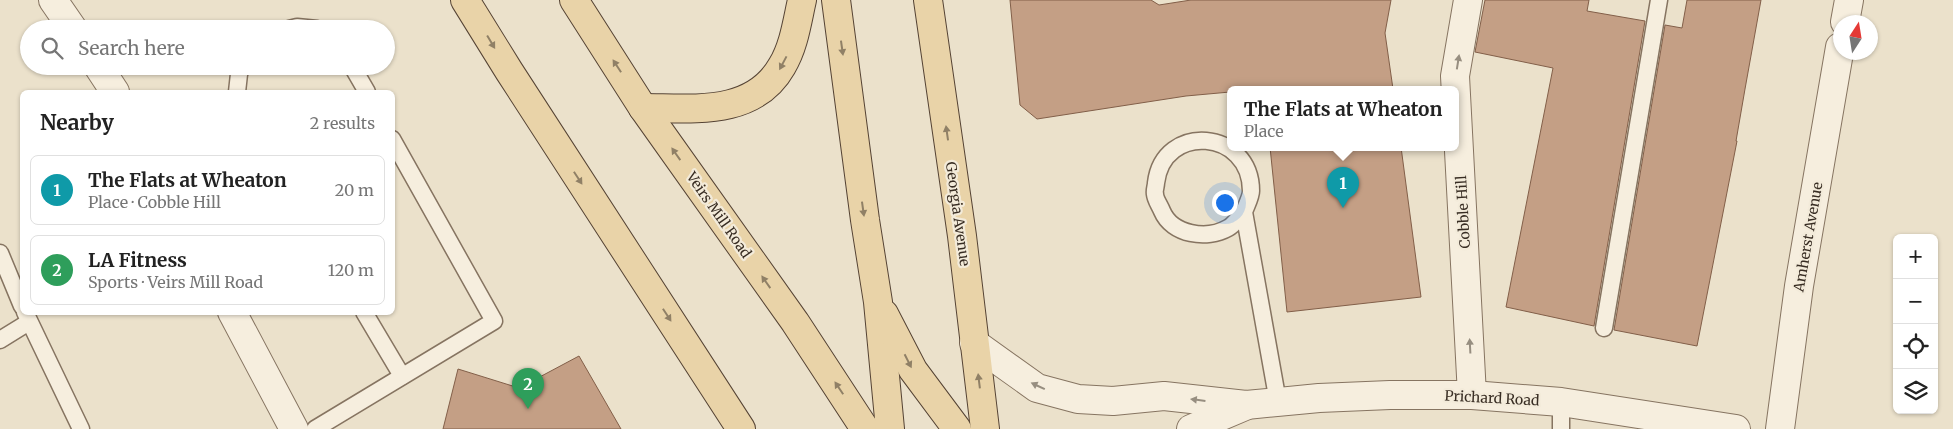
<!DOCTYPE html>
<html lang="en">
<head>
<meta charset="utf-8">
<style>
	body { margin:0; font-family:Merriweather,serif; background:#f6f6f6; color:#222 }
	.controls { position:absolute; right:15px; bottom:15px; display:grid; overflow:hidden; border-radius:8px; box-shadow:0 1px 4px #0004 }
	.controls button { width:45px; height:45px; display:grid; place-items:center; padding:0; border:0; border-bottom:1px solid #e0e0e0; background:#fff; color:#222; font:25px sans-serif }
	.compass { position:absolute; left:1833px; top:15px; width:45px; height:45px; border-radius:50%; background:#fff; box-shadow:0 1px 4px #0004; rotate:12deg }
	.you { position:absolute; left:1224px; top:202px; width:18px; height:18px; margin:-12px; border:4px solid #fff; border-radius:50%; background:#1a73e8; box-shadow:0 0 0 8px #1a73e833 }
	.badge { display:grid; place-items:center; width:32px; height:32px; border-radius:50%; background:#2563eb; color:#fff; font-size:16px; font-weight:700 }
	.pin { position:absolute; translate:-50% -41px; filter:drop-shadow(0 1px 2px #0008) }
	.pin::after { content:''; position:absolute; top:26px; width:18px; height:15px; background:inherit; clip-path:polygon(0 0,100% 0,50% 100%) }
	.popup { position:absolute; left:1227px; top:86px; width:232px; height:65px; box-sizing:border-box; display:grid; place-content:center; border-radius:8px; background:#fff; filter:drop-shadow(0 1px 4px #0005); font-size:16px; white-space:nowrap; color:#767676 }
	.popup b { font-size:19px; color:#222 }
	.popup::after { content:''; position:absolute; left:50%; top:100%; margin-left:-10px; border:10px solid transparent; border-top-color:#fff }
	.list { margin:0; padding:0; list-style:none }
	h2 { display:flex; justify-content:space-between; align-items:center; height:65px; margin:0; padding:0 20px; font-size:21px }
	h2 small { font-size:16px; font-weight:400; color:#767676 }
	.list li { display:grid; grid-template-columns:32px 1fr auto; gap:15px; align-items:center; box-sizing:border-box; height:70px; margin:0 10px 10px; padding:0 10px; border:1px solid #e0e0e0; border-radius:8px }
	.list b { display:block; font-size:19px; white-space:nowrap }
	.list p { margin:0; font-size:16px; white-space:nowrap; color:#767676 }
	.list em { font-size:16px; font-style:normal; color:#767676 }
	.icon { flex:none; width:28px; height:28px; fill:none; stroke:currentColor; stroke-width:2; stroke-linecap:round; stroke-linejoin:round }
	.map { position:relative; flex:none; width:1953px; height:429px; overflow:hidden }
	.search { position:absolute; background:#fff; box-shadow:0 1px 4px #0004; left:20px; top:20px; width:375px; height:55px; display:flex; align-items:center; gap:12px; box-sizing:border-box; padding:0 18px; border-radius:28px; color:#767676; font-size:19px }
	.panel { position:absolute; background:#fff; box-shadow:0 1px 4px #0004; left:20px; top:90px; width:375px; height:225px; border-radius:8px }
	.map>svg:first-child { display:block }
	.building { fill:#c49f85; stroke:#825f49 }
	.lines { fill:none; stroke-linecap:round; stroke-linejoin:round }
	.service-casing { stroke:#867461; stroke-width:19 }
	.minor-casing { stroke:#867461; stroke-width:30 }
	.tertiary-casing { stroke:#867461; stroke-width:30 }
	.primary-casing { stroke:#554334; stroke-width:30 }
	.service { stroke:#f6eede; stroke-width:16 }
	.minor { stroke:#f6eede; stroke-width:28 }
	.tertiary { stroke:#f6eede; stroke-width:28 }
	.primary { stroke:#e9d3a8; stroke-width:28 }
	.oneway { fill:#908066 }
	.oneway2 { fill:#978e80 }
	.labels { text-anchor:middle; stroke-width:4.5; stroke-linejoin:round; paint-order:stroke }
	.street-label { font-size:14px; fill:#382d23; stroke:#f3ebda }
</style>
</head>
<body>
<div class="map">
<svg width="1953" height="429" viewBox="0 0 1953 429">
	<rect width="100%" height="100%" fill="#ebe1cb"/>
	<g class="building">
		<path d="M1010,0H1151L1159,5L1191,0H1391L1385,33L1393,89H1230V92L1186,96L1037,119L1020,105Z"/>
		<path d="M1485,0H1589L1587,11L1645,21L1594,326L1506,307L1553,68L1475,52Z"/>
		<path d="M1687,0H1761L1745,89L1736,141H1737L1697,346L1614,330L1665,25L1682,28Z"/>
		<path d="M1270,147H1401L1421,297L1287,312Z"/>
		<path d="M579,356L621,429H443L458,369L519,388Z"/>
	</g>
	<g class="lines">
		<g class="service-casing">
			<g id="service">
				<path d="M289,29L297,27L317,29"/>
				<path d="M352,66L367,92"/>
				<path d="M237,92L239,74L242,66"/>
				<path d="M1244,212C1239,217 1234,225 1228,228C1207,240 1172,235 1162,211C1160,206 1155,199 1155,194C1154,191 1156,186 1156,183C1163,122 1251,129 1251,191C1251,197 1246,206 1244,212L1278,402"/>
				<path d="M0,253L22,306"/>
				<path d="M25,312L81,429"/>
				<path d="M364,312L402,376"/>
				<path d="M1604,328L1659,0"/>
				<path d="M0,340L29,322"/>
				<path d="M315,429L494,321L392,139"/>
				<path d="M1561,429V402"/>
			</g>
		</g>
		<g class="minor-casing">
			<g id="minor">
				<path d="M53,0L73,29"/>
				<path d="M1468,0L1455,76L1472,395"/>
				<path d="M98,66L115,92"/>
				<path d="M232,312L294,429"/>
			</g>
		</g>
		<g class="tertiary-casing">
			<g id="tertiary">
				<path d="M1845,22L1849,0"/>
				<path d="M974,343L1037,388L1078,399L1113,401L1164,396L1246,405L1319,398L1390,395H1472L1561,402L1736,429"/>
				<path d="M1191,429L1245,406"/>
				<path d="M1780,429L1799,286L1840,47"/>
			</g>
		</g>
		<g class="primary-casing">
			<g id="primary">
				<path d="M465,0L509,71L741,429"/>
				<path d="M574,0L643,108L795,322L865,429"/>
				<path d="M836,0L865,220L878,302L890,429"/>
				<path d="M928,0L962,236L985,429"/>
				<path d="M643,108C692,108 753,117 782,66C794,46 797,22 802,0"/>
				<path d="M884,314L913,370L957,429"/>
			</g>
		</g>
		<use href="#service" class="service"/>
		<use href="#minor" class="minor"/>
		<use href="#tertiary" class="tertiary"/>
		<use href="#primary" class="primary"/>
	</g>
	<defs><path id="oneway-solid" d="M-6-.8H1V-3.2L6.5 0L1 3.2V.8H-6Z" transform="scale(1.25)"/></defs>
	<g class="oneway">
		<use href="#oneway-solid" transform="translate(491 42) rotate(59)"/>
		<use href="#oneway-solid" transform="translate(842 48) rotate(82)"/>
		<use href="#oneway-solid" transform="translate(783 63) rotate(118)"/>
		<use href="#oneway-solid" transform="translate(617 66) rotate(-123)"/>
		<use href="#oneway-solid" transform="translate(947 133) rotate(-98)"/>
		<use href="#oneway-solid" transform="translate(676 154) rotate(-125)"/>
		<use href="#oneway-solid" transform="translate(578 178) rotate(57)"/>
		<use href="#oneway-solid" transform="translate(863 209) rotate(82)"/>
		<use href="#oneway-solid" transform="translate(766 282) rotate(-125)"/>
		<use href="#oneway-solid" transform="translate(667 315) rotate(57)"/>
		<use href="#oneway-solid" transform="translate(908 361) rotate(63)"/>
		<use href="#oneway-solid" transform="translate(979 381) rotate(-97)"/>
		<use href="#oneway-solid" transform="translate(839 388) rotate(-124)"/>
	</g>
	<g class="oneway2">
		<use href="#oneway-solid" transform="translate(1458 62) rotate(-81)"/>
		<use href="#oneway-solid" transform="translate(1470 346) rotate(-93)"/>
		<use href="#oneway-solid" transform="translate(1038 386) rotate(-155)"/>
		<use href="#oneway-solid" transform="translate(1198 400) rotate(-173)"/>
	</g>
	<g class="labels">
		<g class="street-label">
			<text transform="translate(1463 212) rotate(-93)" y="5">Cobble Hill</text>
			<text transform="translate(958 214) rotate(82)" y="5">Georgia Avenue</text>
			<text transform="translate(719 215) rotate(55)" y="5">Veirs Mill Road</text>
			<text transform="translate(1808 237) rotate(-80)" y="5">Amherst Avenue</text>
			<text transform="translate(1492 398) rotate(3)" y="5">Prichard Road</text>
		</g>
	</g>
</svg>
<div class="controls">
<button>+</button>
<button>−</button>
<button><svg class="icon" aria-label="locate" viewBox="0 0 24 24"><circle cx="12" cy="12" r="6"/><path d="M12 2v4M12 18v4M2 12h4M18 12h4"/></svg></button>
<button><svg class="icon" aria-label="layers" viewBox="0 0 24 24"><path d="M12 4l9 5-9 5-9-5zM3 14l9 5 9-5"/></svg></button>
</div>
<svg class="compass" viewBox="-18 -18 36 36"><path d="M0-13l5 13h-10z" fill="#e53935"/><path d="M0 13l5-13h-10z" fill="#767676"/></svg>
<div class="you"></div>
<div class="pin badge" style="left:1343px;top:208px;background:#0f9aa8">1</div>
<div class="popup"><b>The Flats at Wheaton</b>Place</div>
<div class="pin badge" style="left:528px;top:409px;background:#2e9e5b">2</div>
<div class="search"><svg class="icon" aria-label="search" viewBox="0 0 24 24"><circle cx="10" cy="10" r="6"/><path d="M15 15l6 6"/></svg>Search here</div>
<section class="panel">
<h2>Nearby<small>2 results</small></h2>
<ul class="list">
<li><span class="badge" style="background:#0f9aa8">1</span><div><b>The Flats at Wheaton</b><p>Place · Cobble Hill</p></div><em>20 m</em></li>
<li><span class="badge" style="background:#2e9e5b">2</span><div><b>LA Fitness</b><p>Sports · Veirs Mill Road</p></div><em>120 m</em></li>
</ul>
</section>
</div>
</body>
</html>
